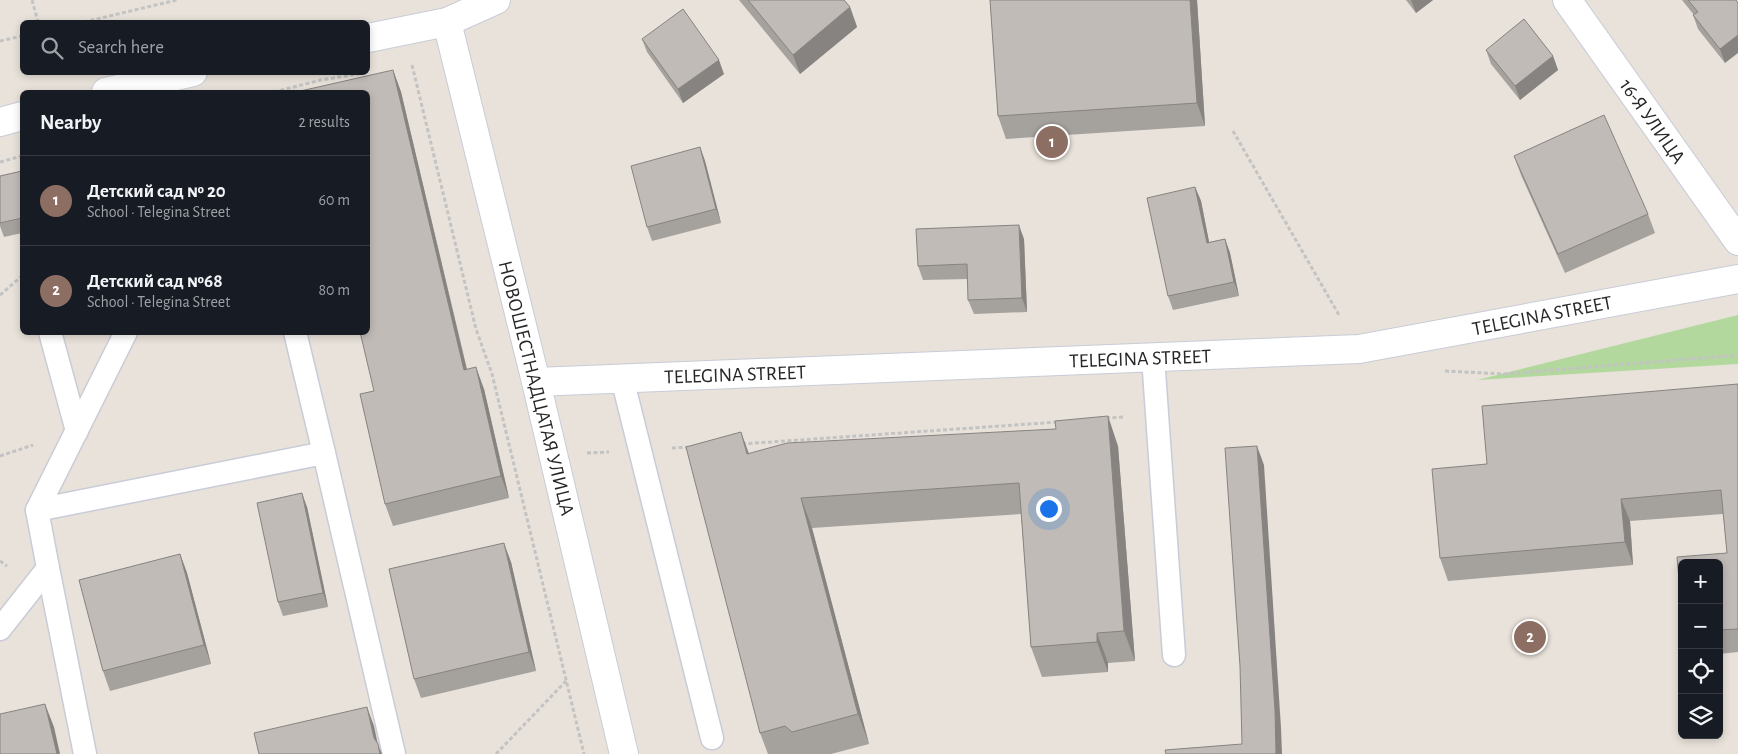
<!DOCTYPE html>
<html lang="en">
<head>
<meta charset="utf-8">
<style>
	body { margin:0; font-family:"Alegreya Sans",sans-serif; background:#20242c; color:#f1f3f6 }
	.controls { position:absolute; right:15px; bottom:15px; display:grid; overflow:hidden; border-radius:8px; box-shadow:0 2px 8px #0003 }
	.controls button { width:45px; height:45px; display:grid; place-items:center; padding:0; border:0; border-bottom:1px solid #363941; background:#171b24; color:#f1f3f6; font:25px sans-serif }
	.you { position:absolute; left:1048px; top:508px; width:18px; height:18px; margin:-12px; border:4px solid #fff; border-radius:50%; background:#1a73e8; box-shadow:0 0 0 8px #1a73e833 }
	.badge { display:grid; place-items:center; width:32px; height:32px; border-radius:50%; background:#4c6de3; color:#fff; font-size:16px; font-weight:700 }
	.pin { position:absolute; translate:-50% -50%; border:2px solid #fff; box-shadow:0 1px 5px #0006 }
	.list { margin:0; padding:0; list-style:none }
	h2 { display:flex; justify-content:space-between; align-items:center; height:65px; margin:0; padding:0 20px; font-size:21px }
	h2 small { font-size:16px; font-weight:400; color:#9ea1a6 }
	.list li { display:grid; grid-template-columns:32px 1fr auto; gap:15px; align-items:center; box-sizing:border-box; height:90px; padding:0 20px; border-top:1px solid #363941 }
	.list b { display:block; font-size:19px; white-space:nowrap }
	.list p { margin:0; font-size:16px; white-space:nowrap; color:#9ea1a6 }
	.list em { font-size:16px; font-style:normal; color:#9ea1a6 }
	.icon { flex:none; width:28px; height:28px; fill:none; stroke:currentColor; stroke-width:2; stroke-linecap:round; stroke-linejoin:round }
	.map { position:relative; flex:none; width:1738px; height:754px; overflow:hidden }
	.search { position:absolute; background:#171b24; box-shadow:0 2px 8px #0003; left:20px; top:20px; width:350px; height:55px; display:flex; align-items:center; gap:12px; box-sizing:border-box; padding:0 18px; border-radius:8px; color:#9ea1a6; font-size:19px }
	.panel { position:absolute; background:#171b24; box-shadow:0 2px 8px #0003; left:20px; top:90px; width:350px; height:245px; border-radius:8px }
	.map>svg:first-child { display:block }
	.green { fill:#b3d89d }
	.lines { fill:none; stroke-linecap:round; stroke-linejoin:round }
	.lane-casing { stroke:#c9ccd7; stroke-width:25 }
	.street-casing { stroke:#c9ccd7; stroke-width:30 }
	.secondary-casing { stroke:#c9ccd7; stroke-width:30 }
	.path { stroke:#c3c3c3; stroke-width:3; stroke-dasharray:4 2.5; stroke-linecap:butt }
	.lane { stroke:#fff; stroke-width:22 }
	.street { stroke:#fff; stroke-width:28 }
	.secondary { stroke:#fff; stroke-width:28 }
	.wall { fill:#a5a19d }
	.shaded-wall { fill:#868380 }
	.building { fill:#c0bbb7; stroke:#868380 }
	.labels { text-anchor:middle; stroke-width:5; stroke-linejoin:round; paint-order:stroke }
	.street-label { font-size:20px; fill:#272727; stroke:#fff }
</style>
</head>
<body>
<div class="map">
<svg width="1738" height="754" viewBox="0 0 1738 754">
	<rect width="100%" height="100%" fill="#e8e2da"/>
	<path class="green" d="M1738,315V364L1477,380Z"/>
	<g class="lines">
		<g class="lane-casing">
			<g id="lane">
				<path d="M50,332L77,431"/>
				<path d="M295,332L324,453"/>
				<path d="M1153,357L1174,655"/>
				<path d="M622,378L712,738"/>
				<path d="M37,510L324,453L394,754"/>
				<path d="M48,568L85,754"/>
				<path d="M0,629L48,568L37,510L126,332"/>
			</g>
		</g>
		<g class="street-casing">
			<path id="street" d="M1567,0L1738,241"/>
		</g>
		<g class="secondary-casing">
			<g id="secondary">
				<path d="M447,22L536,382L624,754"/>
				<path d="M368,38L447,22L496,0"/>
				<path d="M106,92L193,72"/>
				<path d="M0,122L22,116"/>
				<path d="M536,382L1359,349L1738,279"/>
			</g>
		</g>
		<g class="path">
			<path d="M32,0L38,22"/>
			<path d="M84,22L177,0"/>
			<path d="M0,41L22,36"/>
			<path d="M412,65L476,329L492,374L584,754"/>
			<path d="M274,92L321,80L364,73"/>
			<path d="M1233,131L1339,315"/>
			<path d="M0,162L22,156"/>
			<path d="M0,295L22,276"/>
			<path d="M1445,371L1504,374L1738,355"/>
			<path d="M1106,418L1125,417"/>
			<path d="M742,444L1058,422"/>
			<path d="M672,448L689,447"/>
			<path d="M587,453L609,452"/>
			<path d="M0,456L33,445"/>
			<path d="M0,561L7,566"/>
			<path d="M496,754L566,681"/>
		</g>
		<use href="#lane" class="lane"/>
		<use href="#street" class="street"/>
		<use href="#secondary" class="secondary"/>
	</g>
	<g class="wall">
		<path d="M739,0H844L850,7L857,27L800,74Z"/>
		<path d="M990,0H1197L1205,126L1006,139L998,116Z"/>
		<path d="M1406,0H1433L1416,13Z"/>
		<path d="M1682,0H1736L1725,63L1698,29L1693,15H1694Z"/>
		<path d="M642,39L724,74L683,103L647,52Z"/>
		<path d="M1486,50L1553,56L1558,70L1520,100L1491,64Z"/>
		<path d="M393,70L401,92L467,369L484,389L509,498L393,526L385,504L374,391Z"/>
		<path d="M700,147L705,161L721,223L652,241L647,227Z"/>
		<path d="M1514,156L1648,214L1655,233L1565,273L1521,175Z"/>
		<path d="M22,171V233L4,237L0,226V176Z"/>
		<path d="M1195,187L1201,201L1209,242L1225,239L1230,253L1239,296L1173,310L1168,296Z"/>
		<path d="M1024,239L1027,312L974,314L968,300V279L923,280L918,266Z"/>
		<path d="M1738,384V652L1719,654V563L1727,553L1723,514L1630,521L1633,565L1448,581L1440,558L1487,464Z"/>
		<path d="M1118,446L1135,661L1108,663V672L1042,677L1031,647L1021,514L812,528L869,744L831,754H768L760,733L749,453Z"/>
		<path d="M307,507L328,607L283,616L278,602Z"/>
		<path d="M180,554L187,573L211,664L110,691L103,671Z"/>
		<path d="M511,562L536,671L421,698L414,679Z"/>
	</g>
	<g class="shaded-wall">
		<path d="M1190,0H1197L1205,126L1197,103Z"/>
		<path d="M1411,0H1433L1416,13Z"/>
		<path d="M850,7L857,27L800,74L793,55Z"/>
		<path d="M1738,35V53L1725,63L1720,49Z"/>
		<path d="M1553,56L1558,70L1520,100L1515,86Z"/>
		<path d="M719,60L724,74L683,103L678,89Z"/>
		<path d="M393,70L401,92L472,392L464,370Z"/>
		<path d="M700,147L705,161L721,223L716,209Z"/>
		<path d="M1195,187L1201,201L1212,257L1207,243Z"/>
		<path d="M1019,225L1024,239L1027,312L1022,298Z"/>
		<path d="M1225,239L1230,253L1239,296L1234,282Z"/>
		<path d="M476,367L484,389L509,498L501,476Z"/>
		<path d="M1108,416L1118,446L1135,661L1124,631Z"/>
		<path d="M741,432L752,462L747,454Z"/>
		<path d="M1257,446L1264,465L1281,728L1282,754H1276Z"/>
		<path d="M302,493L307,507L328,607L323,593Z"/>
		<path d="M801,498L812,528L869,744L858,714Z"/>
		<path d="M1621,499L1630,521L1633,565L1625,542Z"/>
		<path d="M504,543L511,562L536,671L529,652Z"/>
		<path d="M180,554L187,573L211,664L204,645Z"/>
		<path d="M1097,633L1108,663V672L1097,642Z"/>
		<path d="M45,704L54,727L60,754H57Z"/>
		<path d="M367,707L374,726L378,745L382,754H380L374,738Z"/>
	</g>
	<g class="building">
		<path d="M748,0H844L850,7L793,55Z"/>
		<path d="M990,0H1190L1197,103L998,116Z"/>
		<path d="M1688,0H1736L1738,3V35L1720,49L1693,15L1698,12Z"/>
		<path d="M683,9L719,60L678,89L642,39Z"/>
		<path d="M1524,19L1553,56L1515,86L1486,50Z"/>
		<path d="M393,70L464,370L476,367L501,476L385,504L360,394L374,391L360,332H368V92H296Z"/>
		<path d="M1604,115L1648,214L1558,254L1514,156Z"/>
		<path d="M700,147L716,209L647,227L631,166Z"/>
		<path d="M22,171V218L0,223V176Z"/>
		<path d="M1195,187L1207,243L1225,239L1234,282L1168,296L1147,198Z"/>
		<path d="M1019,225L1022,298L968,300L967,264L918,266L916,229Z"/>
		<path d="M1738,384V629L1719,630V563H1682V612L1677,557L1727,553L1721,490L1621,499L1625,542L1440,558L1432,469L1487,464L1482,406Z"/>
		<path d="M1108,416L1124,631L1097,633V642L1031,647L1019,483L801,498L858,714L792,732L785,726L760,733L686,447L741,432L747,454L787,443L1056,429L1055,421Z"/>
		<path d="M1257,446L1275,710L1276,754H1166L1165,750L1242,744L1240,666L1225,448Z"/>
		<path d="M302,493L323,593L278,602L257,503Z"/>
		<path d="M504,543L529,652L414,679L389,569Z"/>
		<path d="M180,554L204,645L103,671L79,580Z"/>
		<path d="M45,704L57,754H0V714Z"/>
		<path d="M367,707L374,738L378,744L380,754H259L254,733Z"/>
	</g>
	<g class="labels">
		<g class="street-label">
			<text transform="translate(1653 121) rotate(55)" y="7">16-Я УЛИЦА</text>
			<text transform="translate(1542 315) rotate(-11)" y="7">TELEGINA STREET</text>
			<text transform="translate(1140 358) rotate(-2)" y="7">TELEGINA STREET</text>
			<text transform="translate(735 374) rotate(-2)" y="7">TELEGINA STREET</text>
			<text transform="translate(537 388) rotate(76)" y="7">НОВОШЕСТНАДЦАТАЯ УЛИЦА</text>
		</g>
	</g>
</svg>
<div class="controls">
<button>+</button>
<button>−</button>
<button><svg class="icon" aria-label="locate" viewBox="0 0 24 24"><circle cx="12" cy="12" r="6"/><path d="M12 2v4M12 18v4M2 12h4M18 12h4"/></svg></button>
<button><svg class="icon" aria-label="layers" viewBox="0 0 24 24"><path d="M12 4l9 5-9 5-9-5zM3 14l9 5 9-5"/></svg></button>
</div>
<div class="you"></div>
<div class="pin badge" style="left:1052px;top:142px;background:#8d6e63">1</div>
<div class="pin badge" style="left:1530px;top:637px;background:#8d6e63">2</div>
<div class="search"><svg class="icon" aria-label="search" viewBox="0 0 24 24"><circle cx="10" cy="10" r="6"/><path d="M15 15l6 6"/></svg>Search here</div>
<section class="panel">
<h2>Nearby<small>2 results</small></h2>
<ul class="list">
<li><span class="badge" style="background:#8d6e63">1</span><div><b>Детский сад № 20</b><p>School · Telegina Street</p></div><em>60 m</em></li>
<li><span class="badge" style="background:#8d6e63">2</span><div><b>Детский сад №68</b><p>School · Telegina Street</p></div><em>80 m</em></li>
</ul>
</section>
</div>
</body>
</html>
